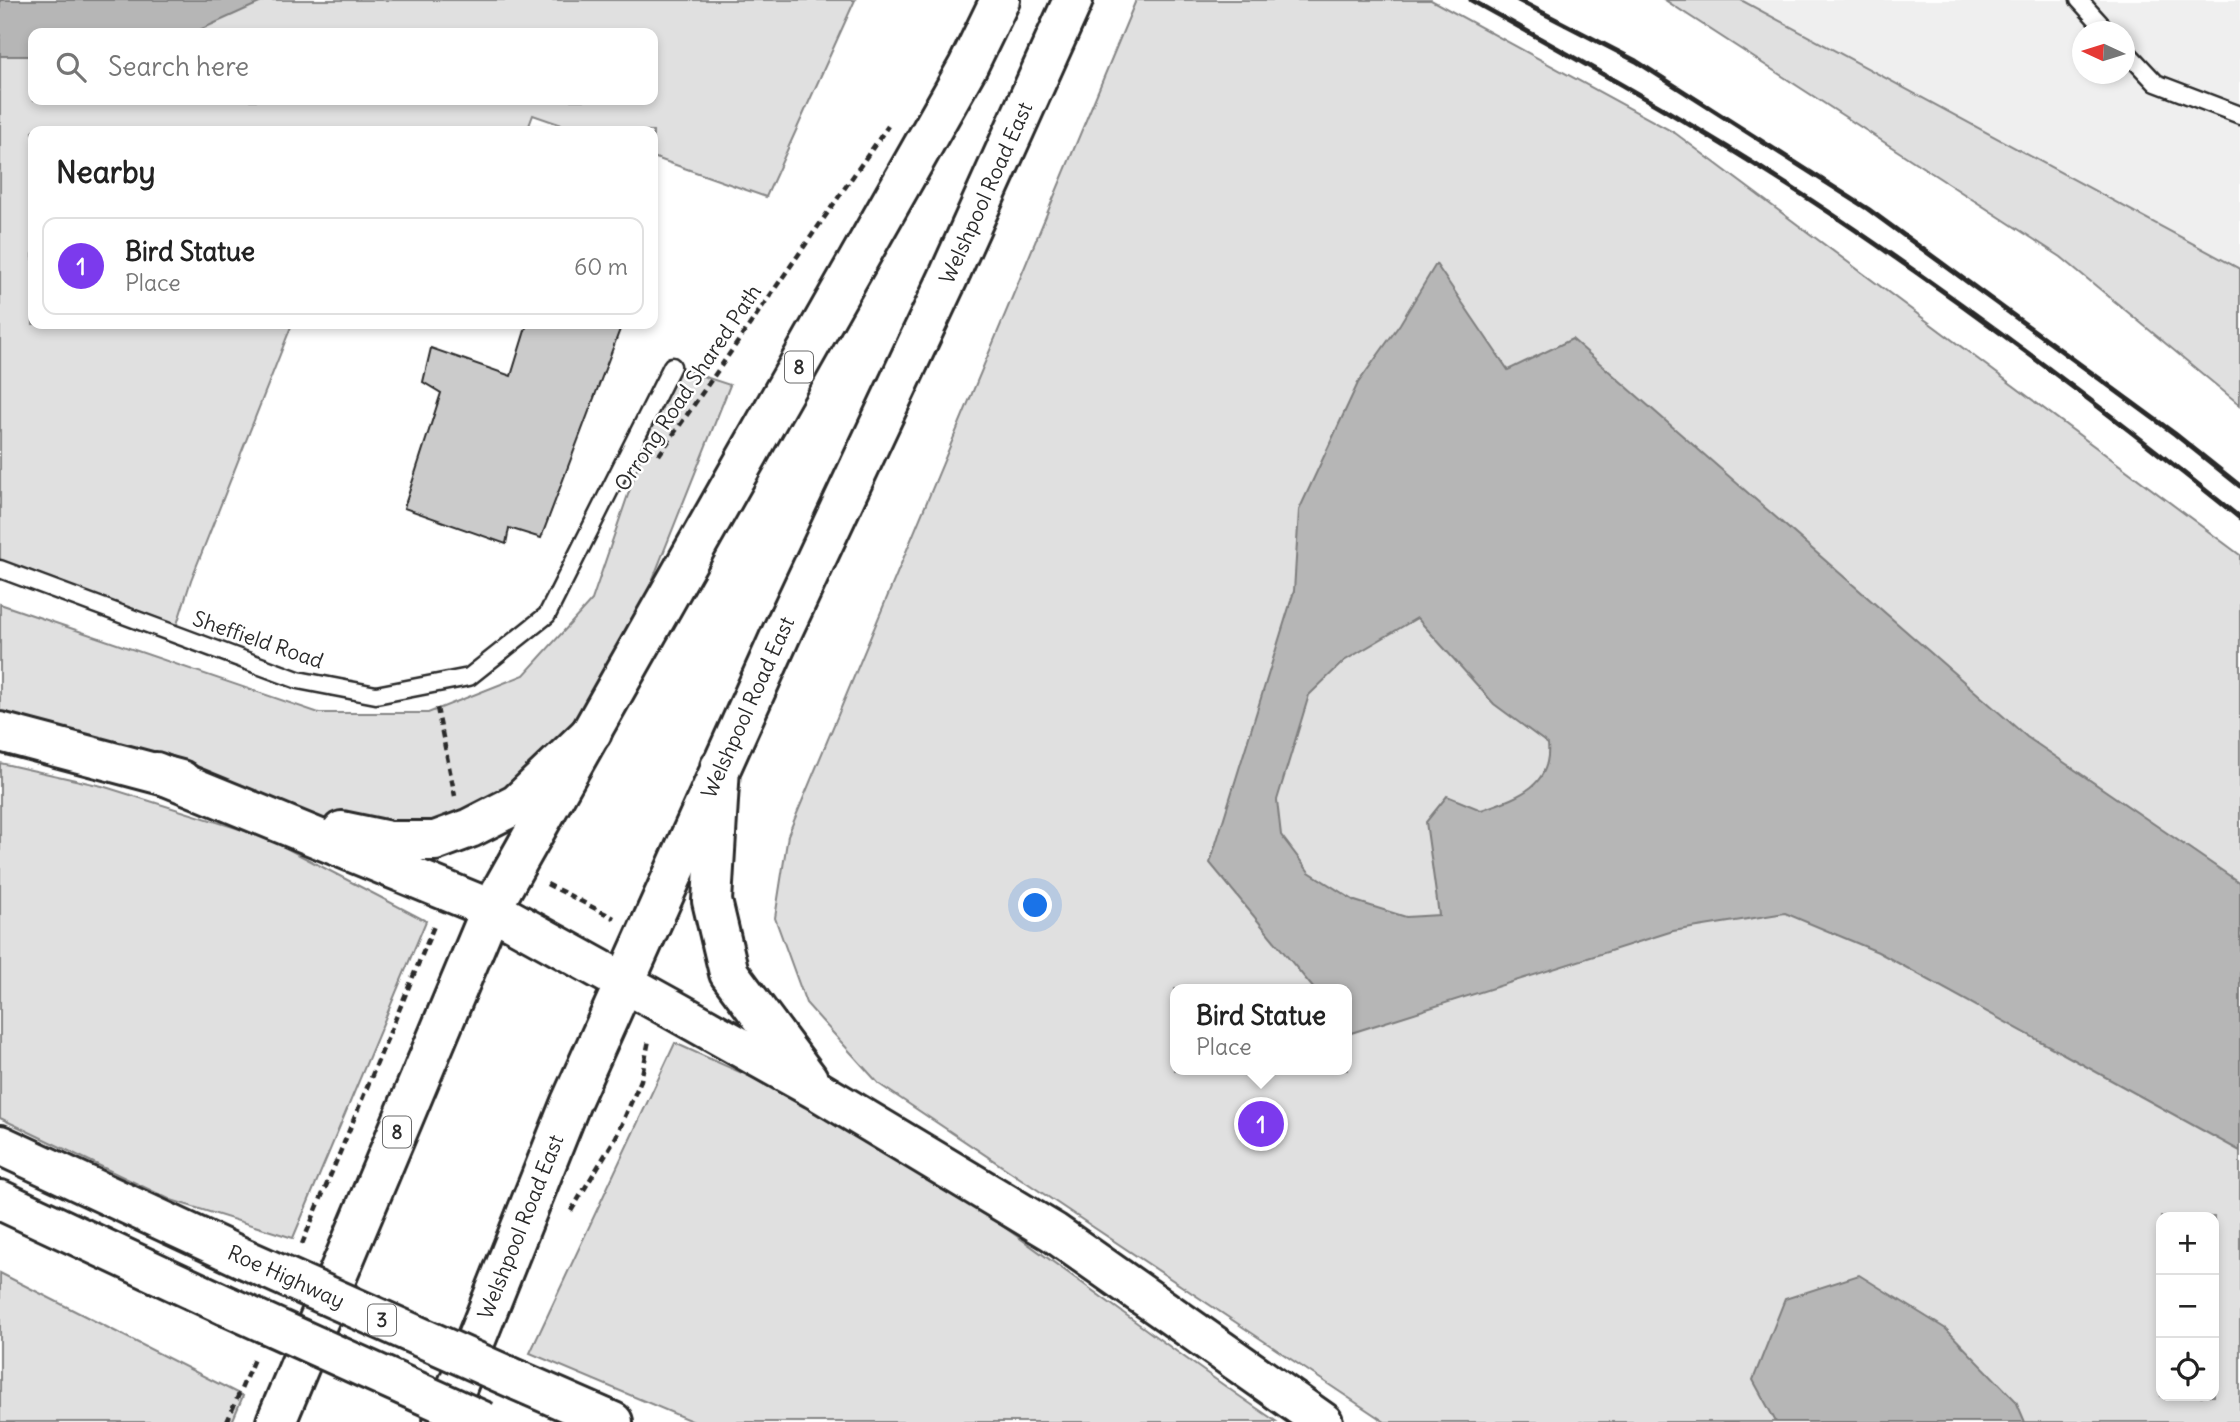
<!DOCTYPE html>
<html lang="en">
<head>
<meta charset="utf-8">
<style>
	body { margin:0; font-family:Delius,sans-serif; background:#f2f2f2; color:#222 }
	.controls { position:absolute; right:21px; bottom:21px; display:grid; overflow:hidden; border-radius:14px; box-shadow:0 4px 10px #0003 }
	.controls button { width:63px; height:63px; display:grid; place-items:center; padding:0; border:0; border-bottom:2px solid #e0e0e0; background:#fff; color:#222; font:35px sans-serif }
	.compass { position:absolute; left:2072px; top:21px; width:63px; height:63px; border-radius:50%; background:#fff; box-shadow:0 4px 10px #0003; rotate:274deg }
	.you { position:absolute; left:1036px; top:906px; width:24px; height:24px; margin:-18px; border:5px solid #fff; border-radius:50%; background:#1a73e8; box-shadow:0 0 0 10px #1a73e833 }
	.badge { display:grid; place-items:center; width:46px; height:46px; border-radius:50%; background:#7c3aed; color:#fff; font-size:23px; font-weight:700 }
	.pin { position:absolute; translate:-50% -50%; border:4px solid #fff; box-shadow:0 2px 7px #0006 }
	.popup { position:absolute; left:1170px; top:984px; width:182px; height:91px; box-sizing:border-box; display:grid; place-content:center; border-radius:14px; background:#fff; filter:drop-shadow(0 2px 5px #0005); font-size:23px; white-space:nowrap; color:#767676 }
	.popup b { font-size:26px; color:#222 }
	.popup::after { content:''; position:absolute; left:50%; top:100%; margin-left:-14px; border:14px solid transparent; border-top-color:#fff }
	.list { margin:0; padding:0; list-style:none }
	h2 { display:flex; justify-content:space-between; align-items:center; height:91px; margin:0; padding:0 28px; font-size:30px }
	h2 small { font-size:23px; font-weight:400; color:#767676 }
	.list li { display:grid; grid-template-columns:46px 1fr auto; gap:21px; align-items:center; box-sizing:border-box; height:98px; margin:0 14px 14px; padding:0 14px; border:2px solid #e0e0e0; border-radius:14px }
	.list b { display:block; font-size:26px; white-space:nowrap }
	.list p { margin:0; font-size:23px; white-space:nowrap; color:#767676 }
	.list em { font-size:23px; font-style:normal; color:#767676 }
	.icon { flex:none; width:38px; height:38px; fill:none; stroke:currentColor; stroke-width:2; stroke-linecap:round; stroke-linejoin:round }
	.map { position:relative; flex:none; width:2240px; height:1422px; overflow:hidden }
	.search { position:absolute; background:#fff; box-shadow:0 4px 10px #0003; left:28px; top:28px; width:630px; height:77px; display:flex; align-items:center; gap:18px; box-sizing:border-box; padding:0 24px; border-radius:14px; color:#767676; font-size:26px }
	.panel { position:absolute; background:#fff; box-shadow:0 4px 10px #0003; left:28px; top:126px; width:630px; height:203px; border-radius:14px }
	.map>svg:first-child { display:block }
	.built { fill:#efefef; fill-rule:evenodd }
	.green { fill:#e0e0e0; stroke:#868686; stroke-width:2; fill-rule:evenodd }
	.water { fill:#b6b6b6; stroke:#7e7e7e; stroke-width:2; fill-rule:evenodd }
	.building { fill:#cbcbcb; stroke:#2b2b2b; stroke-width:2 }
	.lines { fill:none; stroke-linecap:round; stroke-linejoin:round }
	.service-casing { stroke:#2b2b2b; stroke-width:21 }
	.trunk-casing { stroke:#2b2b2b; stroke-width:44 }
	.motorway-casing { stroke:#2b2b2b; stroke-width:44 }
	.path { stroke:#2b2b2b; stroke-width:4.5; stroke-dasharray:7 5; stroke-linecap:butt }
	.service { stroke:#fff; stroke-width:16 }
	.trunk { stroke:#fff; stroke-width:38 }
	.motorway { stroke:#fff; stroke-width:38 }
	.rail { stroke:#2b2b2b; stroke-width:5 }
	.motorway-bridge-casing { stroke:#2b2b2b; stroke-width:44; stroke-linecap:butt }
	.motorway-bridge { stroke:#fff; stroke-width:38 }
	.labels { text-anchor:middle; stroke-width:5; stroke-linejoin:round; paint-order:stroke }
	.shield { fill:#fff; stroke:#6b6b6b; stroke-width:2 }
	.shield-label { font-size:19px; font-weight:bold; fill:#2b2b2b }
	.street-label { font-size:21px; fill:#2b2b2b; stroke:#fff }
</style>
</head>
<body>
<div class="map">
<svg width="2240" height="1422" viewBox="0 0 2240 1422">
	<rect width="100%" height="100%" fill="#fff"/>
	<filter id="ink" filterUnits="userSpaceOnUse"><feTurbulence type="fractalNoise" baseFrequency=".0143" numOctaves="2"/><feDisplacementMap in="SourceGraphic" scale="14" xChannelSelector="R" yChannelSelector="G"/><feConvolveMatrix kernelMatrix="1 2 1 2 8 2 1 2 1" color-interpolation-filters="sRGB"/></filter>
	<g filter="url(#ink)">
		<path class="built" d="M1734,0H2240V269ZM2082,32H2124V74H2082Z"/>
		<g class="green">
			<path d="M0,0H855L766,197L653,157V131H579L533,115L527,131H33V324H292L191,580L174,634L0,569ZM33,33H653V100H33Z"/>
			<path d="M1136,0H1431L1675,133L2240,555V1422H1385L879,1084L806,1003L775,918L788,835ZM1175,989H1347V1070H1175ZM2161,1217H2214V1396H2161Z"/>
			<path d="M1665,0H1741L2240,269V405L2061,257Z"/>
			<path d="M672,366L730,385L592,732L517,804L390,841L0,732V604L319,713H428L524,675L592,600Z"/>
			<path d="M0,763L102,786L265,837L426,921L293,1238L171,1200L0,1118Z"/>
			<path d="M675,1043C731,1069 790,1092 843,1123C996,1211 1131,1324 1277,1422H694L530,1353Z"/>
			<path d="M0,1273L243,1396L232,1422H0Z"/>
		</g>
		<g class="water">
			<path d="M0,0H266L193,33H33V56H0Z"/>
			<path d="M1436,264L1508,370L1572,339L2027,737L2240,883V1151L1878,952L1785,913L1673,931L1351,1033L1347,1028V989H1314L1210,863L1294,591L1299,510L1358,383L1400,324ZM1417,618L1494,704L1548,744C1552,788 1515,798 1481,810L1447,796L1426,822L1439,915L1406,917L1355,901L1309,872L1281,835L1277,800L1309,695L1344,661Z"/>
			<path d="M1859,1275L1946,1329L2016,1401L2025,1422H1776L1753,1380L1785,1299Z"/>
		</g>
		<path class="building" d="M527,324H622L541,538L509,528L506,544L404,508L441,393L423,382L431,348L511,376Z"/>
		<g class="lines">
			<g class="service-casing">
				<g id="service">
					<path d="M2079,0L2108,32"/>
					<path d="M2124,49L2156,83L2240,115"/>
					<path d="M0,569L298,680L376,695L469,677L547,615L672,366"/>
				</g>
			</g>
			<g class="trunk-casing">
				<g id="trunk">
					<path d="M276,1422L491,909L968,66L1000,0"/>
					<path id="s1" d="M443,1422L571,1102L782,632L948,278L1073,0"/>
				</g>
			</g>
			<g class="motorway-casing">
				<g id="motorway">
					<path d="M0,732L181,780"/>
					<path d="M720,767L712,901L729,973L808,1079"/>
					<path d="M156,772L491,909L672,1009L815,1089L1053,1232L1323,1422"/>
					<path d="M342,831L390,841H435L470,828L517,804L592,732"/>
					<path d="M0,1145L245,1259"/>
					<path d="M0,1200L227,1306"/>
					<path d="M519,1381L613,1422"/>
				</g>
			</g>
			<g class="path">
				<path d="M659,455L888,126"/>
				<path d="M437,708L455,796"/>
				<path d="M547,884L614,918"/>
				<path d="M571,1211L616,1137L641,1080L649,1040"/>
				<path d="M302,1244L434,926"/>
				<path d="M227,1422L254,1359"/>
			</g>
			<use href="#service" class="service"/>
			<use href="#trunk" class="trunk"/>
			<use href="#motorway" class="motorway"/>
			<g class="rail">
				<path d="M1471,0C1601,72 1731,145 1854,229C1986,319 2115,417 2240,518"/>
				<path d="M1518,0L1636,61L1868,209L2175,434L2240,486"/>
			</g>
			<g class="motorway-bridge-casing">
				<g id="motorway-bridge">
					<path d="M245,1259L519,1381"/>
					<path d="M227,1306L485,1422"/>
				</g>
			</g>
			<use href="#motorway-bridge" class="motorway-bridge"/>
		</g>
	</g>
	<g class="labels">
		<g class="shield">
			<rect x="785" y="351.5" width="28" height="31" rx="5"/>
			<rect x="383" y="1116.5" width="28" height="31" rx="5"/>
			<rect x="368" y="1304.5" width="28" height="31" rx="5"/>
		</g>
		<g class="shield-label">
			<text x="799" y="374">8</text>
			<text x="397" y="1139">8</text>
			<text x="382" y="1327">3</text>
		</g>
		<g class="street-label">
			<text dy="7" stroke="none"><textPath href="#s1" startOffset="1344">Welshpool Road East</textPath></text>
			<text transform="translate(688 388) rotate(-56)" y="7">Orrong Road Shared Path</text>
			<text transform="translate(258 640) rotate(19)" y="7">Sheffield Road</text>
			<text dy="7" stroke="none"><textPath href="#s1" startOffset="777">Welshpool Road East</textPath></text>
			<text dy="7" stroke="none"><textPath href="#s1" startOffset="210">Welshpool Road East</textPath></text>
			<text transform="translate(286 1277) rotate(24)" y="7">Roe Highway</text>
		</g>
	</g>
</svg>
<div class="controls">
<button>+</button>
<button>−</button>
<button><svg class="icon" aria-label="locate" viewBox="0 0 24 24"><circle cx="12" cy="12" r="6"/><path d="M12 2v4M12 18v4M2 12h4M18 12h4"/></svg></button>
</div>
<svg class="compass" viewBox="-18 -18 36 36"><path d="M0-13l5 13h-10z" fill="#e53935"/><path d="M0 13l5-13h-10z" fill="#767676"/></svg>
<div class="you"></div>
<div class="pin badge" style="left:1261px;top:1124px">1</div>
<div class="popup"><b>Bird Statue</b>Place</div>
<div class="search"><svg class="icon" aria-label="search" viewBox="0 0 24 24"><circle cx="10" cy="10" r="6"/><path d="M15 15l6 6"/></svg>Search here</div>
<section class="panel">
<h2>Nearby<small></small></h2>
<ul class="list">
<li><span class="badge">1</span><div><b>Bird Statue</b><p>Place</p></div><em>60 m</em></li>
</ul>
</section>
</div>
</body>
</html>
